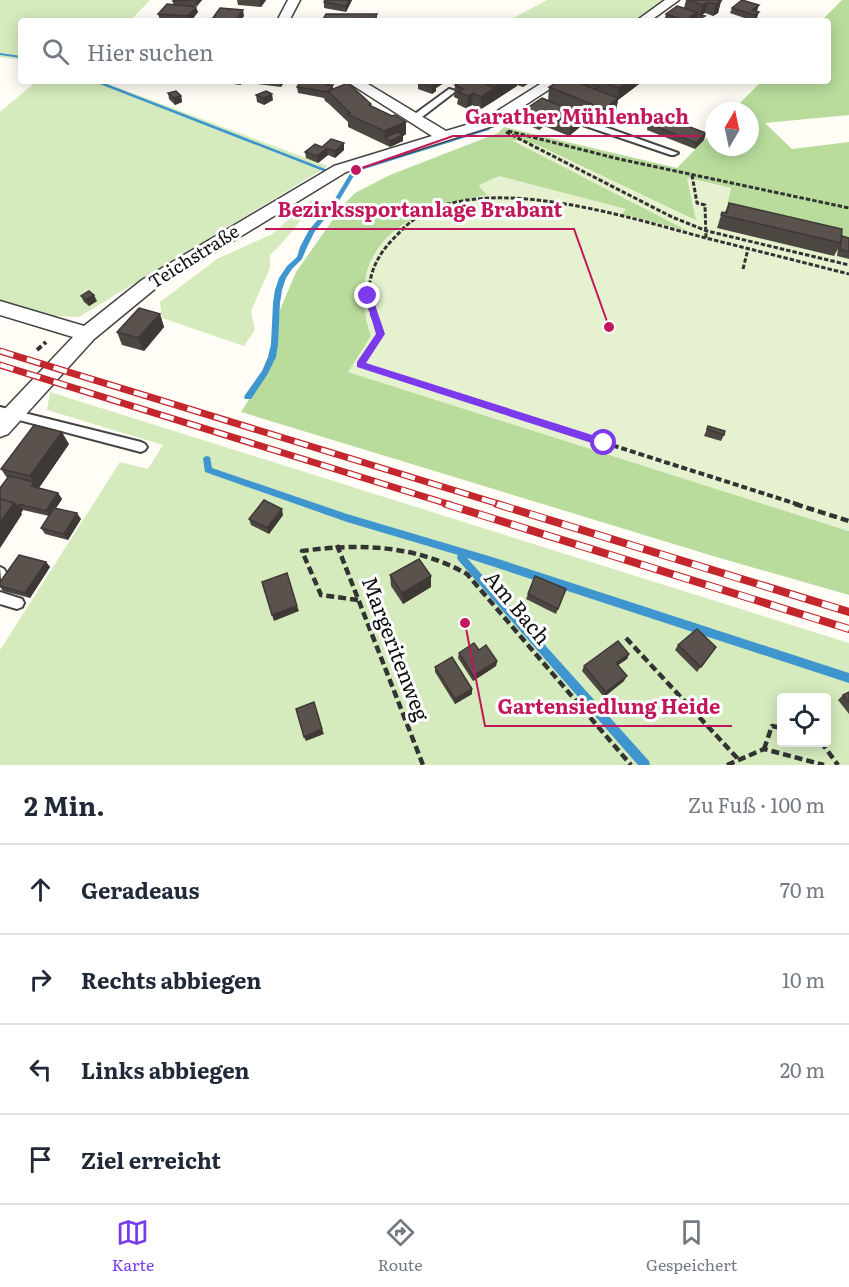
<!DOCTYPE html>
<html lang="de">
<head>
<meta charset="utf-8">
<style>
	body { margin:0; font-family:Literata,serif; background:#f2f2f3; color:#1f2937 }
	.controls { position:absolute; right:18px; bottom:18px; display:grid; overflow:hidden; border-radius:6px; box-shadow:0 3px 15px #0003 }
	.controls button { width:54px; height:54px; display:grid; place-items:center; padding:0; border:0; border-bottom:2px solid #e0e1e3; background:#fff; color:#1f2937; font:30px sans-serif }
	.compass { position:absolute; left:705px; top:102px; width:54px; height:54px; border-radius:50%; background:#fff; box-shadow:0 3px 15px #0003; rotate:9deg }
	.stop { position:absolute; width:18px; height:18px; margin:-14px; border:4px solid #7c3aed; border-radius:50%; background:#fff }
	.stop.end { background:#7c3aed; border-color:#fff; box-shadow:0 2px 6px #0008 }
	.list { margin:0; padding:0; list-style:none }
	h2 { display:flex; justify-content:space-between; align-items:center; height:78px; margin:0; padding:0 24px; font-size:26px }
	h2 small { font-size:20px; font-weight:400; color:#747a83 }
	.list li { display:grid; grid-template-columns:39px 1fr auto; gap:18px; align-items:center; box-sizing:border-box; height:90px; padding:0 24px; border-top:2px solid #e0e1e3 }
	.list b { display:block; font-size:22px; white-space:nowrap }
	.list em { font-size:20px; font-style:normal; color:#747a83 }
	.icon { flex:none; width:33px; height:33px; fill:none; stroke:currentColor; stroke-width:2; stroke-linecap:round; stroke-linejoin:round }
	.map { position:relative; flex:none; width:849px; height:765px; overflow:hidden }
	.search { position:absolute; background:#fff; box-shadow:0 3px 15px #0003; left:18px; right:18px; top:18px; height:66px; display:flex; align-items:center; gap:15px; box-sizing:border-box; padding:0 21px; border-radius:6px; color:#747a83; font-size:22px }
	.sheet { height:438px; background:#fff }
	nav { display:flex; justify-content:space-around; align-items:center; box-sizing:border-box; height:84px; border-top:2px solid #e0e1e3; background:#fff; font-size:16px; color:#747a83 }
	nav a { display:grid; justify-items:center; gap:3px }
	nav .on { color:#7c3aed }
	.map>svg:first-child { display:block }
	.green { fill:#d5ebbd; fill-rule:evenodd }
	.forest { fill:#b9dc9c }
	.pitch { fill:#e6f2cf }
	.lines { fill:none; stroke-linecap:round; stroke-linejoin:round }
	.stream { fill:#3f96cf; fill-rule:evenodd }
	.lane-casing { stroke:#444; stroke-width:4 }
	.street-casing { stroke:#444; stroke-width:3 }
	.path-far3 { stroke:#333; stroke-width:2; stroke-dasharray:4 2; stroke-linecap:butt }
	.path-far2 { stroke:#333; stroke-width:3; stroke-dasharray:4.5 2; stroke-linecap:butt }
	.path-far1 { stroke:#333; stroke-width:4; stroke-dasharray:6 3; stroke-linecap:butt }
	.path { stroke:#333; stroke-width:4.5; stroke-dasharray:8 4; stroke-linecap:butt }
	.lane { fill:#fff; fill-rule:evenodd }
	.street { fill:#fff; fill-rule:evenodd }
	.rail-far1-casing { stroke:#c4262e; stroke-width:7 }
	.rail-casing { stroke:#c4262e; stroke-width:8 }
	.rail-far1 { stroke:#fff; stroke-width:4.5; stroke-dasharray:14; stroke-linecap:butt }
	.rail { stroke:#fff; stroke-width:6; stroke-dasharray:17; stroke-linecap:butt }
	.wall { fill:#4d4742 }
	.shaded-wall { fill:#3f3936 }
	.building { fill:#5a524d; stroke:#3f3936; stroke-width:1.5 }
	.route { fill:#7c3aed }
	.labels { text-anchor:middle; stroke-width:6; stroke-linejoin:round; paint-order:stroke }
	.street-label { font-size:18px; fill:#111; stroke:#fff }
	.near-street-label { font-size:21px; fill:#111; stroke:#fff }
	.leader { fill:none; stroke:#c2185b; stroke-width:2 }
	.callout-dot { fill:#c2185b; stroke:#fff; stroke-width:2 }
	.callout-label { font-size:20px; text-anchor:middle; font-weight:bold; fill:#c2185b; stroke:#fff; stroke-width:6; stroke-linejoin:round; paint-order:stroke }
</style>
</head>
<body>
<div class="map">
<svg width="849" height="765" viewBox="0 0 849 765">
	<rect width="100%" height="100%" fill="#fffdf5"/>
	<g class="green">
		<path d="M0,0H150L130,21H21V60L0,57Z"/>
		<path d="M547,0H664L632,21H508Z"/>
		<path d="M37,81H100L328,166L79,317L54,316L0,300V112Z"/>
		<path d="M311,200L316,203C299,220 288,239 270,255V268L251,311L255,330L244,346L162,318L160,302L217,259L272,234Z"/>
		<path d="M50,392L849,643V765H0V650L120,462L148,469L163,445L47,410ZM782,698H826V742H782Z"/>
	</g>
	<path class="forest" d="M842,0H849V115L765,123L792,149L849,142V245L724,216L731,188L688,178L697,221L535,144L514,140L691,232L622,214L625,209L479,186L488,195L432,208L402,225L385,241L366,319L371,336L349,372L849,531V595L713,556L241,412L274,360L280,310L296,272L344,204L355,193L390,175L498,133L504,127L677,168L714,130V147H750V111H732L762,81H828V21H821Z"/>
	<path class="pitch" d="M511,140L535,144L696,221L687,178L731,188L724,215L849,245V531L348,372L371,336C341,245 409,208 487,195L479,185L499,176L626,209L622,214L688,231Z"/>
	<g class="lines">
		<g class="stream">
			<path d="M0,53L21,56V58L0,55Z"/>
			<path d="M92,81H99L328,170L325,172L323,171Z"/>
			<path d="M487,127L490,129L489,130L358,171L355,174L337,204L315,231L307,247L302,259L292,269L286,278L282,290L280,303L278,344L276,357L267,375L251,399H245L244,397L245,395L262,371L268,357L271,344L273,303L275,290L279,278L287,266L297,257L300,247L309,230L333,202L351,172L354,169Z"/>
			<path d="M207,456L210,457L212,468L347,514L492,557L849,673V683L467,558L649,761L650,765H638L458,560L457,557L458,555L347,522L205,472L203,459L204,457Z"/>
		</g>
		<g class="lane-casing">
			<g id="lane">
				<path d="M449,89L456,91L418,120H412V116Z"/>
				<path d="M565,115H571L678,153L674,155H671L565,119Z"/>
				<path d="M0,407L141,442L145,444L147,447L145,450L141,452L0,415Z"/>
				<path d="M0,567L4,569L7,574L6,578L1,580Z"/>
				<path d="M0,592L22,599L24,603L22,607L17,609L0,604Z"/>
			</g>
		</g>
		<g class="street-casing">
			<g id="street">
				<path d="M288,0H300L289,21H277Z"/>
				<path d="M665,0H679L650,21H636Z"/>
				<path d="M346,81H363L446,131L483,120L545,81H562L493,126L346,172L156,288L94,339L8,434L0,437V414L73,337L0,315V301L84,326L142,280L334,166L432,136Z"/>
			</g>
		</g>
		<path class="path-far3" d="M508,131L514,132"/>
		<g class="path-far2">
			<path d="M508,131L619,159L849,208"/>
			<path d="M506,132L672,217L707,231L849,265"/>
			<path d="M692,175L697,203L705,205L706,238L849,274"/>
			<path d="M743,269L748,249"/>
			<path d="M369,298C368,273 378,254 395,237C400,232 406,225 412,221C482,169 629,218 706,238"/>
		</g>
		<g class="path-far1">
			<path d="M369,296L371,312L380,334L360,365L800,505"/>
			<path d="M37,350L46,342"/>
		</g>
		<g class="path">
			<path d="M795,504L849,521"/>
			<path d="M337,545L423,765"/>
			<path d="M358,600L321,595L302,551C360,543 415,545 467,574L631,765"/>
			<path d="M626,638L739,760"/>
			<path d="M821,742L838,765"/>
			<path d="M764,749L772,726L782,728"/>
			<path d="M727,765L764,749L824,765"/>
		</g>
		<use href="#lane" class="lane"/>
		<use href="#street" class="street"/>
		<g class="rail-far1-casing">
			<g id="rail-far1">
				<path d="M0,351L502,505"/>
				<path d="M0,365L451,505"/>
			</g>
		</g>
		<g class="rail-casing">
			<g id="rail">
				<path d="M446,504L849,629"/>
				<path d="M497,504L849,612"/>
			</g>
		</g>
		<use href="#rail-far1" class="rail-far1"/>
		<use href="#rail" class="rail"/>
	</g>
	<g class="wall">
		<path d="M202,0L197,6H193L198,12L191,21L160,20L158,14L173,5V1Z"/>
		<path d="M237,0H266L261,7L238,5Z"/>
		<path d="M352,0L346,12L324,8V2Z"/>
		<path d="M686,0H722L721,1L718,13L713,16L705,13L702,15L703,21H664L666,14L684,8Z"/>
		<path d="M759,5L756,11L757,18L753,21L730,13L732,8Z"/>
		<path d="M377,14V21H322Z"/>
		<path d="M244,16L240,21H212V19Z"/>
		<path d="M164,81H197L195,84Z"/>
		<path d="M233,81H246L240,85L233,84Z"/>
		<path d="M256,81H285L281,87L257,84Z"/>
		<path d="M301,81H330V85H333V89L392,116L406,122V134L403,136V141L390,147L348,127V122L329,104L325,101L324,98L298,93L297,87Z"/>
		<path d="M419,81H447L436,88V91L432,94L418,89V82Z"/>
		<path d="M462,81H532L523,87L517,85V86L481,109L472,105L467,109L457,104L458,99L454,97L455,85Z"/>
		<path d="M559,81H589L588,83L592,84V81H643L618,100L615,116L601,127L582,119L580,127L569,136L544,126L539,130L523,123L524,110L548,101L549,87Z"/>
		<path d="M168,93L181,96L182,102L175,105L169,99Z"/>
		<path d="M256,95L273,100L264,105L257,102Z"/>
		<path d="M648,123L704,140L695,149L647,130Z"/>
		<path d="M344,143V150L335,158L328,155L318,163L306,158L305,152L322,147Z"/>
		<path d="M729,203L841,238H849V259L837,256L838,249L834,256L717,228L722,212H725Z"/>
		<path d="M81,296L97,301L89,306L84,302Z"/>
		<path d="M160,314L164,327L144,351L122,345L117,332Z"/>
		<path d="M708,426L724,435L721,441L704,436Z"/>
		<path d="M69,444L39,488L58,493L62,499L56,508L81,519L68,540L45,534L41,528L49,516L23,510L21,513L22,514L0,548L7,478L1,469Z"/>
		<path d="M283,515L269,534L251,525L249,519Z"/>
		<path d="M46,562L50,567L30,598L3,591L0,587V582Z"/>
		<path d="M390,575L431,587L403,604L391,586Z"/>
		<path d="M566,589L556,614L526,599L528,594Z"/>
		<path d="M678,645L716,647L697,672L675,650Z"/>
		<path d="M479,650L497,661L496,666L473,681L458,658L459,653Z"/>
		<path d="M629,654L627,659L618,665L624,681L604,697L582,671L584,666Z"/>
		<path d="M435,667L472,694L455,704L435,672Z"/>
		<path d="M849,692V714L838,700L843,695Z"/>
	</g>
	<g class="shaded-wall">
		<path d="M196,0H202L197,6Z"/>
		<path d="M261,0H266L261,7L260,1Z"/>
		<path d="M349,0H352L346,12V6Z"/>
		<path d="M721,1L718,13L713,16L716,4Z"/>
		<path d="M708,2L705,13L700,16L703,5Z"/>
		<path d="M759,5L757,11L753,14L752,10Z"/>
		<path d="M196,7L198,12L191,21H189L188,16Z"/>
		<path d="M243,10L244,16L240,21H235Z"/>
		<path d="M697,12L694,21L690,17Z"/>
		<path d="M759,12L757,18L753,21L755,15Z"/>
		<path d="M240,81H246L240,85Z"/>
		<path d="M280,81H285L281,87Z"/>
		<path d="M437,81H447L436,88V91L432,94V84Z"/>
		<path d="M498,81H518L517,86L494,101L496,83Z"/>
		<path d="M524,81H532L523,87Z"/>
		<path d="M582,81H589L586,94L579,99Z"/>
		<path d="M629,81H643L618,100L615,116L601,127L604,109L617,99L619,88Z"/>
		<path d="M495,88L494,101L481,109V97Z"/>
		<path d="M473,93L472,105L467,109L468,96Z"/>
		<path d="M272,94L273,100L264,105L263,98Z"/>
		<path d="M181,96L182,102L175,105L174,98Z"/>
		<path d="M546,113L544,126L539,130L540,117Z"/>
		<path d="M582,115L580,127L569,136L571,123Z"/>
		<path d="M406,122V134L403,136V141L390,147V141L385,137L384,131Z"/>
		<path d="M706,133L704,140L695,149L696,143Z"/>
		<path d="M344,143V150L335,158V151Z"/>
		<path d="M327,148L328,155L318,163L317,156Z"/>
		<path d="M94,295L97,301L89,306L86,299Z"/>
		<path d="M160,314L164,327L144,351L138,338Z"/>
		<path d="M62,432L69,444L36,492L31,486L34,482L30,476Z"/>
		<path d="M58,493L62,499L50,517L46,511Z"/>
		<path d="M14,503L19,504L23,510L21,513L22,514L0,548V522Z"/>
		<path d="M282,509L283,515L269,534L267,528Z"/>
		<path d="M77,513L81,519L68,540L64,534Z"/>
		<path d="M46,562L50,567L30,598L25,593Z"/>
		<path d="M431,576V587L403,604L402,593Z"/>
		<path d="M297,606L299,611L274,621L272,615Z"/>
		<path d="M629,654L627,659L614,668L616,663Z"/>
		<path d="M497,661L496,666L473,681V676Z"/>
		<path d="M627,676L624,681L604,697L606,692Z"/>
		<path d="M472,689V694L455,704V699Z"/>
		<path d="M322,729L324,734L306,741L304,737Z"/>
	</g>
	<g class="building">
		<path d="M174,0H196L173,1Z"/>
		<path d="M325,0H349L346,6L324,2Z"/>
		<path d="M689,0H717L721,1L716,4L708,2L703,5Z"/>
		<path d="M742,0L759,5L752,10L759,12L755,15L732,8Z"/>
		<path d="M167,4L196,7L188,16L158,14Z"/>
		<path d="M677,6L697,12L690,17L699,20L697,21H688L666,14Z"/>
		<path d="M220,8L243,10L235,21L212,19Z"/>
		<path d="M326,14H377L375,18L349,19L348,21H322Z"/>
		<path d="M696,14L705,16L701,18L696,17Z"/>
		<path d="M301,81H328L326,85H333L328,92L297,87Z"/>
		<path d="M419,81H437L432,84L436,85L432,87L418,82Z"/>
		<path d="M462,81H478L495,88L481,97L473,93L468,96L458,92L463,89L455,85Z"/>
		<path d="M559,81H574L618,98L604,109L549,87Z"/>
		<path d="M600,81H629L619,88Z"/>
		<path d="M348,83L371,104L369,105L392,116L395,115L406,122L384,131L347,114L350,113L328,91Z"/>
		<path d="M588,83L599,87L595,89L588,86Z"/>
		<path d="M176,91L181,96L174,98L168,93Z"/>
		<path d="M266,91L272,94L263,98L256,95Z"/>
		<path d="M542,98L582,115L571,123L546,113L540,117L524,110Z"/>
		<path d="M658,115L706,133L696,143L648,123Z"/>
		<path d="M398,132L403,135L390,141L385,137Z"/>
		<path d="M331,139L344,143L335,151L327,148L317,156L305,152L315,144L322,147Z"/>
		<path d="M729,203L842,229L841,243L721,215L722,212L727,213Z"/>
		<path d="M842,236L849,238V252L840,249Z"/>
		<path d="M89,291L94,295L86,299L81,296Z"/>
		<path d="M139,308L160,314L138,338L117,332Z"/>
		<path d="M34,425L62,432L30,476L1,469Z"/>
		<path d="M708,426L725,431L724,435L707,429Z"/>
		<path d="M9,476L34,482L31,486L58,493L46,511L19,504L17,507L14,503L0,499V488Z"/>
		<path d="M0,499L14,503L0,522Z"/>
		<path d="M264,500L282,509L267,528L249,519Z"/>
		<path d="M54,508L77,513L64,534L41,528Z"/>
		<path d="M19,555L46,562L25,593L0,586V582Z"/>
		<path d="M419,559L431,576L402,593L390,575Z"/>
		<path d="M287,573L297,606L272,615L262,582Z"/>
		<path d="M535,576L566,589L558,609L528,594Z"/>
		<path d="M697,629L716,647L701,667L678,645Z"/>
		<path d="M618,641L629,654L616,663L627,676L606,692L584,666Z"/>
		<path d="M474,643L479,650L486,645L497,661L473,676L459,653Z"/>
		<path d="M452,657L472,689L455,699L435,667Z"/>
		<path d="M849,692V702L843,695Z"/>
		<path d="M314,702L322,729L304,737L296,709Z"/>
	</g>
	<path class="route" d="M364,293L372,296L385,334L366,363L608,440V446L604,447L357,367V362L376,334Z"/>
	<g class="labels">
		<g class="street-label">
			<text transform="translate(194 257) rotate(-32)" y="6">Teichstraße</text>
		</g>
		<g class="near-street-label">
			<text transform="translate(517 608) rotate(50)" y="7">Am Bach</text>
			<text transform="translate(395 649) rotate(69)" y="7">Margeritenweg</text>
		</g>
	</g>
	<path class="leader" d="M356 170L453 136H701M609 327L574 229H265M465 623L485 726H732"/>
	<g class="callout-dot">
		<circle cx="356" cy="170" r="6"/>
		<circle cx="609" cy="327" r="6"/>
		<circle cx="465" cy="623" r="6"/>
	</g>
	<g class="callout-label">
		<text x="577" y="124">Garather Mühlenbach</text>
		<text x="420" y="217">Bezirkssportanlage Brabant</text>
		<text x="609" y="714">Gartensiedlung Heide</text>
	</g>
</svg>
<div class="controls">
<button><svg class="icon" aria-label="locate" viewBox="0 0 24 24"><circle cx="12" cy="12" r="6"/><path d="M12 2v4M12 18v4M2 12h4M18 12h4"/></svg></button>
</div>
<svg class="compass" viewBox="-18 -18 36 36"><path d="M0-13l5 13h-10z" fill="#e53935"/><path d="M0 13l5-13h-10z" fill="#747a83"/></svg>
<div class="stop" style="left:604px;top:443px"></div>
<div class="stop end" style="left:368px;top:296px"></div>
<div class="search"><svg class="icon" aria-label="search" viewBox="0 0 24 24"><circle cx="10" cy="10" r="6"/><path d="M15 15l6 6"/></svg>Hier suchen</div>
</div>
<section class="sheet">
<h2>2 Min.<small>Zu Fuß · 100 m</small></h2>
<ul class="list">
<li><svg class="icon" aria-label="ahead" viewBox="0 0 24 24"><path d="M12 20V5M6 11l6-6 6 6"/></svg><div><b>Geradeaus</b></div><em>70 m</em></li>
<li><svg class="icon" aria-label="right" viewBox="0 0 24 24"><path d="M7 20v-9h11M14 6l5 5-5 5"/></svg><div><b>Rechts abbiegen</b></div><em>10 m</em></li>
<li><svg class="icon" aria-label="left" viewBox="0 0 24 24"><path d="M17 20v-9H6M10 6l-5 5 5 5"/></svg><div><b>Links abbiegen</b></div><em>20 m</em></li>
<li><svg class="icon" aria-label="arrive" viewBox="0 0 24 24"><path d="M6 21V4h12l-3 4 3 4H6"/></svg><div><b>Ziel erreicht</b></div></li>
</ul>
</section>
<nav>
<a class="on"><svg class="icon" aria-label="map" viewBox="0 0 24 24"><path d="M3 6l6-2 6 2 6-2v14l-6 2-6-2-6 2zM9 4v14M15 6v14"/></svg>Karte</a>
<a><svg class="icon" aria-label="directions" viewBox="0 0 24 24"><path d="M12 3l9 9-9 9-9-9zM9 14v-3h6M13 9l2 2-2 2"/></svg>Route</a>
<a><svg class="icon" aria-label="saved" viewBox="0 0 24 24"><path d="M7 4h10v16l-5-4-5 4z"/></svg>Gespeichert</a>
</nav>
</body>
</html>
